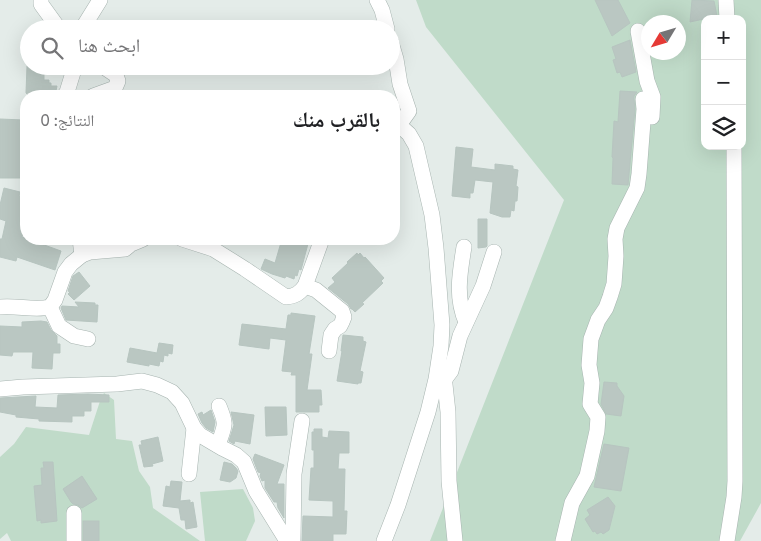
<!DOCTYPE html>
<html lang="ar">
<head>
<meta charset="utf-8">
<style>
	body { margin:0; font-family:Overpass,"Noto Naskh Arabic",sans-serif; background:#f2f2f2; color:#202124; direction:rtl }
	.controls { position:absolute; right:15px; top:15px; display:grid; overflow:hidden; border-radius:10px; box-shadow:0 5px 20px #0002 }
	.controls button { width:45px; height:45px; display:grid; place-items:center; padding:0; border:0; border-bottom:1px solid #e0e0e0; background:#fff; color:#202124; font:25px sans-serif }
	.compass { position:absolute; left:641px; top:15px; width:45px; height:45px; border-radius:50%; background:#fff; box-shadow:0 5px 20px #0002; rotate:232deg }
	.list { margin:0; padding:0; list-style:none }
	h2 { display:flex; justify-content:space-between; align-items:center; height:65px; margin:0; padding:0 20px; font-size:21px }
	h2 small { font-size:16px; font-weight:400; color:#757577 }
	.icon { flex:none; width:28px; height:28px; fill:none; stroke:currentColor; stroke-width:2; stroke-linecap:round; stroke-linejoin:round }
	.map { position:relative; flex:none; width:761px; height:541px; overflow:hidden; direction:ltr }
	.search { position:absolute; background:#fff; box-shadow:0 5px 20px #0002; left:20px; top:20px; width:380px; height:55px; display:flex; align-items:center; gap:12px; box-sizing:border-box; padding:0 18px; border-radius:28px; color:#757577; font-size:19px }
	.panel { position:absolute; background:#fff; box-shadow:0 5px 20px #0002; left:20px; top:90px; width:380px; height:155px; border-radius:20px; direction:rtl }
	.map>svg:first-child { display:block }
	.green { fill:#c0dbc9; fill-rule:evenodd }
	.building { fill:#bac7c2; stroke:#b7c5c0 }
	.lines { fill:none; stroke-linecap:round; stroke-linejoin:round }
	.minor-casing { stroke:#a7b4b0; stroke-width:16 }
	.minor { stroke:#fff; stroke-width:15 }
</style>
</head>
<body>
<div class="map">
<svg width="761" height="541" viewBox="0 0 761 541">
	<rect width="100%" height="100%" fill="#e4ece9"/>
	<g class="green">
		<path d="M416,0H761V503L740,541H430L564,200L426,27ZM705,19H742V146H705ZM648,22H678V52H648Z"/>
		<path d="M104,393L114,400L116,439L132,441L139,471L150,487L153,508L200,541H11L7,533L0,539V457L14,444L26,427L89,435L100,401Z"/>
		<path d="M243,489L253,508L255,521L246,541H205L200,492Z"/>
	</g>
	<g class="building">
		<path d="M595,0H618L630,23L612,36Z"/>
		<path d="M692,0L714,1L717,16L690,22Z"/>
		<path d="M630,40L636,72L622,77L620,72L617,73L613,60L616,59L612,47Z"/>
		<path d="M27,66L40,67V74H44V80H49V83H51V86H57L55,96H29L26,93Z"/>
		<path d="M620,91L637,92L634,96V99L635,109L628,185L612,184L613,158L612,157L614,121L618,122Z"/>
		<path d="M0,119L23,120V123H25L26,178H0Z"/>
		<path d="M456,147L473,149L471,167L495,170V164L513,166V169L518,170L516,186L518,187L517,201H515L514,211L511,210L510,217H502L490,213L493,182L475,180L473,193H470V198L452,196Z"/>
		<path d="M4,188L20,192L19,196L26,197V219L22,237L61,251L55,270L17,257L16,261L0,257V239H2L6,221L0,219V205Z"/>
		<path d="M478,219H487V246L486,247L478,248Z"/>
		<path d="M282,239H304L309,240L301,270L299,269L297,276L295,275L294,279L286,276L285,278L272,274L261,269L265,259L275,263Z"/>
		<path d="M357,253L358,255L360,253L364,258L365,257L384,278L381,281L383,283L362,303L364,304L355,312L352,309H351L348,304L328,288L335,282L332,278L348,263L347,262Z"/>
		<path d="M79,272L90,286L74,300L68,294L70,292L68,291L73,276Z"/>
		<path d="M75,302L95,303V305H98L97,322L66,320L61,308L62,306L79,307Z"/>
		<path d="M291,313L315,316L309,354H312L307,390H321L322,405H319V412H296V375H291L292,372L282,371L286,340L270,338L269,349L239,345L242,324L286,329L288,315H291Z"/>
		<path d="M41,321L47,322L51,330L57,336V344H60V353H53L52,369L32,368L33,352H13L12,356L0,355V326L22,327V322Z"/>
		<path d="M343,335L363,337V341L366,342L360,371L363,372L361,383H358V384L337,381L342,351H341Z"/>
		<path d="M159,343L173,345L172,354L168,353V356L164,355L163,362L160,361L159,366L149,364V366L127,362L130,348L157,353Z"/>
		<path d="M604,382L617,383V386L624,396L621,416L606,414L601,404Z"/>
		<path d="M88,394L109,395V402H91V411H84V416H72V422L39,421V419L16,417V415L0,412V398L36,396L35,407L57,408L58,395Z"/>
		<path d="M265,407H286L287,435L266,436Z"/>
		<path d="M211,410L215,422L213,432L206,428L202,423L198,414L202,412L203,415Z"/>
		<path d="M231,412L254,415L250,444L235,441L234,444L229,441L234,425Z"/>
		<path d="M314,429H322V437L328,438L329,431L349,432V453H339L338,469H345L344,511H347L346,534H333V541H302L303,516L333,517V501L309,500L311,468H314V450H312V432H314Z"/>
		<path d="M158,437L163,461L152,464L153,466L144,467L139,445H142L141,441Z"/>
		<path d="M604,444L629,448L621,491L594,487Z"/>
		<path d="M255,454L284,465L277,484H284V518L278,508L277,502H274L265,488V480L262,481L260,476L261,473L258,472L253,459Z"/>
		<path d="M43,462H53L57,521L41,523V520L37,521L34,486L42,485L41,468H44Z"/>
		<path d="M224,462L232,464L236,468L238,471L236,478L230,482L220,480Z"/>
		<path d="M82,476L97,499L82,508L78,505L73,504L71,502L63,489Z"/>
		<path d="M171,481L182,482L180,501L190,500V503L193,502L197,527L186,529L185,520H181L179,508L163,506L166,486L170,487Z"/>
		<path d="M608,497L615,506L609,530L603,534L601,532L597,534L595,531L593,532L585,519L590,515L587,510Z"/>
		<rect x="83" y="521" width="16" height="20"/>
	</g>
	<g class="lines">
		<g class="minor-casing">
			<g id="minor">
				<path d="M41,0V4L59,29"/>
				<path d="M377,0L382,10L387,29"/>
				<path d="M726,0L727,19"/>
				<path d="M82,29L100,0"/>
				<path d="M638,31L647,81L653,97L652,117"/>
				<path d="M391,42L396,59L400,84L409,111L399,125"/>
				<path d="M64,96L67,92L75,66"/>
				<path d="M93,96L115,88L118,81L116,75L104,67"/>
				<path d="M80,239L82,255"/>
				<path d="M182,239L213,249L245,269L286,297C295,296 299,294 305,286L322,239"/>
				<path d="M464,247C460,272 455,297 466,322"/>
				<path d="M305,286L316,290L342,311L344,317L342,322L340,326L335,329L331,335L329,351"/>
				<path d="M0,307C17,305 34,311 50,307L55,300L65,272L71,264L82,255L90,252L125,249L131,244L143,239"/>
				<path d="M50,307L59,326L74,336L88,339"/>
				<path d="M443,366L448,412L449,481L455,541"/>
				<path d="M445,379L451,371L460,336L483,286L494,252"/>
				<path d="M0,389L23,387L117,384L142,381L157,385L172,392L182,403L194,428L200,435L222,448L236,455L244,462L256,491L287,541"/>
				<path d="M218,445C225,425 227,425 219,406"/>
				<path d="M189,474L194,428"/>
				<path d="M74,513V541"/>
				<path d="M293,541L294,474L302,421"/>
				<path d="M384,541L398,505L428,412L436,379L441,346L442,325L436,248L432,215L416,146L409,134L399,125H394"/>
				<path d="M563,541L572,503L587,476L597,431L598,417L590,404L592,383L589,365L591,339L598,320L606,308L610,297L614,284L616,256L615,239L617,228L637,188L639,174L644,109L643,99"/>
				<path d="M727,541L734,497L735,481L734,146"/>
			</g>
		</g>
		<use href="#minor" class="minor"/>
	</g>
</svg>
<div class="controls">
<button>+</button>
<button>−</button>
<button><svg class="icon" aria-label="layers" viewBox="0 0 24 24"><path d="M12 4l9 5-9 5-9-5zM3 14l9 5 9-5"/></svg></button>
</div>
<svg class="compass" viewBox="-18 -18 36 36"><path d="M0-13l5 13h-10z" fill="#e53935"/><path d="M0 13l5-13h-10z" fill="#757577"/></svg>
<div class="search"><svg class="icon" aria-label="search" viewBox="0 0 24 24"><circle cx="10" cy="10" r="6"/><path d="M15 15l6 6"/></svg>ابحث هنا</div>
<section class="panel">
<h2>بالقرب منك<small>النتائج: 0</small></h2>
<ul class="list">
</ul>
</section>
</div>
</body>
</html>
